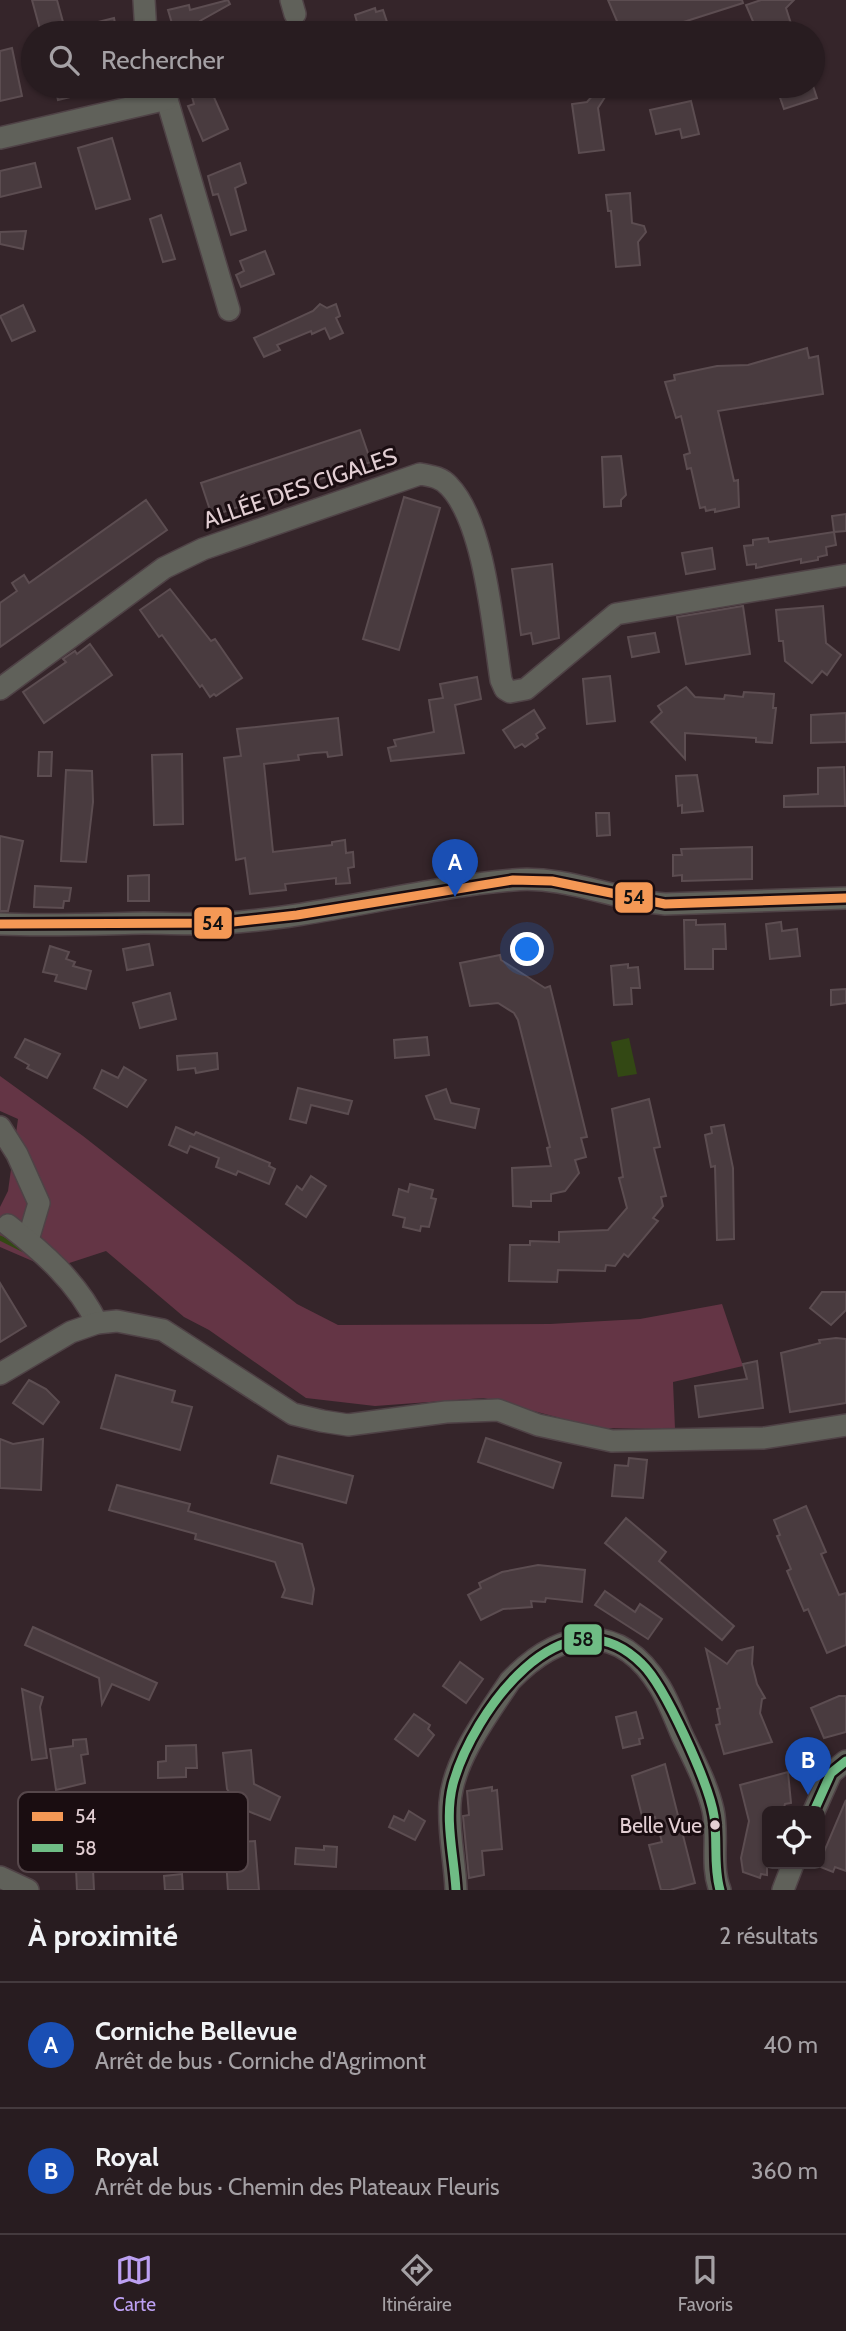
<!DOCTYPE html>
<html lang="fr">
<head>
<meta charset="utf-8">
<style>
	body { margin:0; font-family:Cabin,sans-serif; background:#302529; color:#f1f3f6 }
	.controls { position:absolute; right:21px; bottom:21px; display:grid; overflow:hidden; border-radius:10px; box-shadow:0 2px 5px #0004 }
	.controls button { width:63px; height:63px; display:grid; place-items:center; padding:0; border:0; border-bottom:2px solid #443a3e; background:#281c20; color:#f1f3f6; font:35px sans-serif }
	.you { position:absolute; left:528px; top:950px; width:24px; height:24px; margin:-18px; border:5px solid #fff; border-radius:50%; background:#1a73e8; box-shadow:0 0 0 10px #1a73e833 }
	.badge { display:grid; place-items:center; width:46px; height:46px; border-radius:50%; background:#bca0f2; color:#fff; font-size:23px; font-weight:700 }
	.pin { position:absolute; translate:-50% -58px; filter:drop-shadow(0 2px 4px #0008) }
	.pin::after { content:''; position:absolute; top:37px; width:24px; height:21px; background:inherit; clip-path:polygon(0 0,100% 0,50% 100%) }
	.list { margin:0; padding:0; list-style:none }
	h2 { display:flex; justify-content:space-between; align-items:center; height:91px; margin:0; padding:0 28px; font-size:30px }
	h2 small { font-size:23px; font-weight:400; color:#a5a1a5 }
	.list li { display:grid; grid-template-columns:46px 1fr auto; gap:21px; align-items:center; box-sizing:border-box; height:126px; padding:0 28px; border-top:2px solid #443a3e }
	.list b { display:block; font-size:26px; white-space:nowrap }
	.list p { margin:0; font-size:23px; white-space:nowrap; color:#a5a1a5 }
	.list em { font-size:23px; font-style:normal; color:#a5a1a5 }
	.icon { flex:none; width:38px; height:38px; fill:none; stroke:currentColor; stroke-width:2; stroke-linecap:round; stroke-linejoin:round }
	.map { position:relative; flex:none; width:846px; height:1890px; overflow:hidden }
	.search { position:absolute; background:#281c20; box-shadow:0 2px 5px #0004; left:21px; right:21px; top:21px; height:77px; display:flex; align-items:center; gap:18px; box-sizing:border-box; padding:0 24px; border-radius:38px; color:#a5a1a5; font-size:26px }
	.sheet { height:343px; background:#281c20 }
	nav { display:flex; justify-content:space-around; align-items:center; box-sizing:border-box; height:98px; border-top:2px solid #443a3e; background:#281c20; font-size:19px; color:#a5a1a5 }
	nav a { display:grid; justify-items:center; gap:4px }
	nav .on { color:#bca0f2 }
	.map>svg:first-child { display:block }
	.green { fill:#643545 }
	.water { fill:#334814 }
	.lines { fill:none; stroke-linecap:round; stroke-linejoin:round }
	.stream { stroke:#334814; stroke-width:5 }
	.building { fill:#493b3f; stroke:#5c4d51; stroke-width:2 }
	.minor-casing { stroke:#4f4246; stroke-width:24 }
	.minor { stroke:#60615a; stroke-width:21 }
	.bus-1-casing { stroke:#1a0d11; stroke-width:14 }
	.bus-2-casing { stroke:#1a0d11; stroke-width:14 }
	.bus-1 { stroke:#f49855; stroke-width:9 }
	.bus-2 { stroke:#6fbc85; stroke-width:9 }
	.bus-dot { fill:#e2ced3; stroke:#1a0d11; stroke-width:2.5 }
	.labels { text-anchor:middle; stroke-width:6; stroke-linejoin:round; paint-order:stroke }
	.bus-label { font-size:21px; fill:#e2ced3; stroke:#1a0d11; text-anchor:end }
	.street-label { font-size:23px; fill:#e2ced3; stroke:#1a0d11 }
	.key { fill:#1a0d11; stroke:#56474b; stroke-width:2 }
	.key-label { font-size:19px; fill:#e2ced3 }
	.line-badge { stroke:#1a0d11; stroke-width:2.5 }
	.pale-badge-label { font-size:19px; text-anchor:middle; font-weight:bold; fill:#111 }
</style>
</head>
<body>
<div class="map">
<svg width="846" height="1890" viewBox="0 0 846 1890">
	<rect width="100%" height="100%" fill="#35252a"/>
	<path class="green" d="M0,1076L83,1136L297,1304L338,1325L550,1324L640,1319L722,1304L743,1366L673,1382L675,1429L598,1428L484,1398L375,1406L306,1398L209,1330L184,1317L106,1251L51,1269L0,1247V1207L8,1191L18,1119L0,1111Z"/>
	<path class="water" d="M629,1038L637,1074L618,1077L611,1042Z"/>
	<g class="lines">
		<path class="stream" d="M0,1238L22,1249"/>
	</g>
	<g class="building">
		<path d="M32,0H57L66,33H41Z"/>
		<path d="M228,0L230,4L200,21L201,24L174,30L168,10L189,5L190,10Z"/>
		<path d="M608,0H742L743,3L649,33H622Z"/>
		<path d="M761,0H794L786,8L794,33H758L746,5Z"/>
		<path d="M375,8L376,12L383,10L389,28L360,33L355,15Z"/>
		<path d="M114,18L117,33H74V28Z"/>
		<path d="M12,48L22,96L0,101V51Z"/>
		<path d="M55,86H94L95,91L58,100Z"/>
		<path d="M189,86H209L228,129L203,141L188,106L194,104Z"/>
		<path d="M601,86H612L598,108L604,150L579,153L572,104L587,102Z"/>
		<path d="M776,86H813L817,98L784,109Z"/>
		<path d="M691,101L699,134L682,138L680,129L656,134L650,110Z"/>
		<path d="M112,138L130,199L96,209L78,148Z"/>
		<path d="M35,163L41,187L0,197V171Z"/>
		<path d="M240,163L246,183L235,188L246,230L231,235L218,194L213,195L208,176Z"/>
		<path d="M630,193L632,223L644,226L646,232L638,242L640,265L616,267L611,211H608L606,195Z"/>
		<path d="M161,215L175,259L163,262L150,219Z"/>
		<path d="M26,231L23,249L0,244V232Z"/>
		<path d="M265,251L274,274L241,287L236,275L244,271L240,261Z"/>
		<path d="M320,304L327,308L336,304L340,316L336,318L343,333L330,339L325,328L312,334L311,331L277,345L280,350L264,357L254,338L313,311Z"/>
		<path d="M23,305L35,331L12,341L0,316Z"/>
		<path d="M807,348L809,358L818,356L823,394L718,411L734,481L738,480L739,507L715,512V509L706,511L705,507L700,508L691,468L687,469L684,455L690,453L681,416L676,418L665,382L675,380L674,375L717,366L748,365Z"/>
		<path d="M360,430L371,462L212,516L201,483Z"/>
		<path d="M621,456L626,495L621,500V506L604,507L602,457Z"/>
		<path d="M404,497L440,508L399,650L363,639Z"/>
		<path d="M146,500L167,530L0,647V603L17,591L12,583L24,575L29,583Z"/>
		<path d="M846,514V531L834,532L836,545L826,547L827,555L818,557V560L801,563V559L756,568V564L747,565L744,546L753,545V540L768,538L769,542L834,532L832,516Z"/>
		<path d="M712,548L715,569L686,574L682,553Z"/>
		<path d="M552,564L559,638L533,644L531,633L521,635L512,569Z"/>
		<path d="M170,589L211,641L215,639L242,678L216,696L214,694L210,697L202,685L200,687L162,635L159,637L140,610Z"/>
		<path d="M743,606L750,654L686,664L677,617Z"/>
		<path d="M823,606L826,643L841,655L827,675L822,671L812,683L785,661L783,641H779L776,610Z"/>
		<path d="M655,633L659,652L632,657L628,637Z"/>
		<path d="M90,644L112,675L44,723L23,692L66,662L63,659L75,651L77,654Z"/>
		<path d="M610,676L615,721L587,724L583,679Z"/>
		<path d="M477,677L481,699L455,705L464,753L391,761L388,748L396,746L394,740L434,732L429,700L443,698L440,684Z"/>
		<path d="M686,687L695,697L724,699L725,695L743,697L744,692L774,694L773,708H776L772,743L756,742V738L685,733V759L651,722L662,712L658,706Z"/>
		<path d="M534,710L545,728L536,734L538,738L525,747L522,744L515,748L503,730Z"/>
		<path d="M846,713V742L811,743V715Z"/>
		<path d="M338,718L342,755L328,757L327,752L314,753L298,755L299,760L264,764L273,852L332,845V842L345,840L346,853L353,852L354,867L348,868L350,883L336,884V878L285,884L286,890L250,894L245,858L236,860L224,758L241,756L237,729Z"/>
		<path d="M39,752H52L51,776H38Z"/>
		<path d="M182,754L183,824L154,825L152,755Z"/>
		<path d="M844,767L845,806L784,807V796L818,794V768Z"/>
		<path d="M66,770L92,771L93,802L86,862L61,861Z"/>
		<path d="M697,775L703,811L682,813V805L678,806L676,776Z"/>
		<path d="M596,813H609L610,835L597,836Z"/>
		<path d="M0,836L23,841L8,911H0Z"/>
		<path d="M752,847V879L682,881V875L673,876V855H682L681,849Z"/>
		<path d="M149,875V901H128V876Z"/>
		<path d="M35,886L71,888L69,901H64L63,908L34,907Z"/>
		<path d="M684,920H696V925L725,924L726,949H713V969H685Z"/>
		<path d="M781,922L782,931L797,929L800,956L770,959L766,924Z"/>
		<path d="M149,944L153,965L127,970L123,949Z"/>
		<path d="M50,946L69,952L66,959L75,962L73,966L91,971L86,989L55,981L57,975L43,972Z"/>
		<path d="M500,955L501,960L520,972L545,988L550,986L587,1137L581,1138L586,1157L575,1160L579,1173L565,1191L551,1194V1201H531V1207L513,1206L512,1168L551,1166L547,1148L550,1147L518,1020L514,1013L498,1003L470,1006L460,963Z"/>
		<path d="M628,964V968L638,967L640,988H631L632,1004L614,1005L611,966Z"/>
		<path d="M846,989V1003L831,1005V990Z"/>
		<path d="M170,993L176,1019L140,1028L133,1003Z"/>
		<path d="M427,1037L429,1055L395,1058L394,1040Z"/>
		<path d="M25,1039L60,1054L47,1078L27,1068L29,1065L15,1057Z"/>
		<path d="M217,1053L218,1069L196,1073L195,1068L178,1070L177,1056Z"/>
		<path d="M124,1067L146,1080L127,1107L94,1088L102,1070L118,1078Z"/>
		<path d="M298,1088L352,1101L348,1114L311,1105L306,1123L290,1119Z"/>
		<path d="M446,1089L451,1103L479,1109L475,1128L435,1119L426,1096Z"/>
		<path d="M649,1099L660,1147L654,1148L666,1196L661,1197L663,1206L653,1218L658,1221L628,1257L624,1254L615,1266L606,1265L605,1271L558,1270L557,1282L509,1281L510,1245H530V1241L559,1242V1232L608,1230L627,1208L619,1178L623,1177L612,1109Z"/>
		<path d="M724,1125L733,1168L734,1239L717,1240L715,1166L711,1167L705,1135L712,1133L711,1127Z"/>
		<path d="M176,1127L194,1135L196,1132L270,1163L269,1166L275,1169L269,1184L238,1171L236,1175L216,1167L219,1158L190,1146L187,1153L169,1145Z"/>
		<path d="M311,1176L326,1186L306,1217L286,1204L297,1186L302,1190Z"/>
		<path d="M410,1184L433,1190L431,1198L436,1199L429,1227L421,1226L420,1231L403,1227L405,1218L393,1215L399,1189L408,1192Z"/>
		<path d="M0,1283L26,1326L0,1342Z"/>
		<path d="M822,1292H846V1310L831,1325L810,1308Z"/>
		<path d="M836,1338L846,1339V1403L790,1412L781,1353L820,1343L819,1340Z"/>
		<path d="M757,1361L763,1408L699,1417L695,1386L747,1379L743,1364Z"/>
		<path d="M116,1375L175,1391L172,1402L192,1407L180,1450L101,1428Z"/>
		<path d="M29,1380L46,1389L59,1402L43,1424L13,1403Z"/>
		<path d="M486,1438L561,1463L553,1488L478,1462Z"/>
		<path d="M0,1439L13,1444L43,1439L41,1490L0,1488Z"/>
		<path d="M278,1456L353,1476L346,1503L271,1483Z"/>
		<path d="M629,1458L647,1460L643,1498L612,1496L615,1465L628,1466Z"/>
		<path d="M117,1485L190,1504L188,1511L302,1544L314,1589L312,1604L282,1597L285,1590L275,1562L195,1539L196,1534L109,1510Z"/>
		<path d="M806,1506L826,1552L821,1554L839,1595L846,1593V1645L827,1653L808,1609L804,1611L787,1571L791,1569L777,1536L780,1535L774,1520Z"/>
		<path d="M626,1518L666,1552L659,1561L734,1626L722,1640L605,1543Z"/>
		<path d="M538,1565L585,1570L582,1602L546,1598L545,1602L531,1601L532,1607L503,1609L481,1620L468,1595L481,1588L479,1583L502,1572Z"/>
		<path d="M605,1591L635,1612L640,1604L662,1619L648,1639L595,1605Z"/>
		<path d="M33,1627L157,1683L149,1700L112,1684L102,1704L99,1678L25,1645Z"/>
		<path d="M753,1647L752,1664L757,1684L765,1698L762,1699L760,1713L772,1742L724,1754L716,1725L720,1724L717,1709L720,1708L706,1649L727,1664L737,1651Z"/>
		<path d="M460,1662L483,1679L466,1703L443,1686Z"/>
		<path d="M22,1689L43,1697L40,1707L47,1758L32,1760Z"/>
		<path d="M839,1696H846V1732L824,1738L811,1708Z"/>
		<path d="M636,1712L643,1738L639,1739L640,1744L623,1748L616,1717Z"/>
		<path d="M414,1714L430,1725L428,1729L434,1735L418,1756L395,1739Z"/>
		<path d="M86,1739L88,1754L81,1755L85,1783L56,1790L50,1749L73,1746V1740Z"/>
		<path d="M196,1745L197,1768H186V1777L158,1778V1762L166,1761V1746Z"/>
		<path d="M251,1750L254,1784L280,1797L270,1820L238,1807L227,1789L223,1753Z"/>
		<path d="M665,1764L695,1883L670,1890H661L649,1845L662,1842L655,1817L643,1820L632,1776Z"/>
		<path d="M788,1772L791,1803L785,1804L783,1811H767V1875L761,1874L760,1878L743,1872L741,1858L749,1821L740,1785Z"/>
		<path d="M492,1787V1791L497,1790L502,1849L482,1851L484,1875L469,1878L463,1816L469,1815L467,1791Z"/>
		<path d="M846,1800V1871L835,1867L833,1872L818,1866Z"/>
		<path d="M409,1811L425,1821L415,1840L389,1827L394,1816L404,1821Z"/>
		<path d="M255,1841L259,1890H228L225,1843Z"/>
		<path d="M324,1846L337,1847L336,1867L295,1864L296,1848L324,1850Z"/>
		<path d="M76,1869H93L94,1890H77Z"/>
		<path d="M182,1874L183,1890H165L164,1876Z"/>
	</g>
	<g class="lines">
		<g class="minor-casing">
			<g id="minor">
				<path d="M144,0L146,33"/>
				<path d="M291,0L295,14"/>
				<path d="M163,86L229,310"/>
				<path d="M0,138L167,99"/>
				<path d="M0,689L164,568L203,549L420,474C431,476 441,477 449,486C485,523 493,629 501,680L505,689L510,692L526,689L616,614L846,575"/>
				<path d="M0,924C48,926 96,924 144,923C170,923 197,925 224,923C322,917 417,888 513,880C567,875 613,900 665,904L846,898"/>
				<path d="M0,1127L17,1154L39,1203L28,1240"/>
				<path d="M8,1225C43,1252 78,1283 97,1323"/>
				<path d="M0,1374L71,1332L97,1323L117,1321L163,1330L293,1414L322,1421L348,1425L446,1412L498,1410L538,1425L612,1441L764,1438L846,1425"/>
				<path d="M814,1811L831,1773L846,1761"/>
				<path d="M0,1877L28,1890"/>
				<path d="M456,1890C455,1861 448,1832 450,1803C453,1760 487,1716 510,1681C559,1630 618,1618 660,1687C669,1702 675,1719 682,1735C694,1760 707,1784 713,1810C719,1836 710,1865 720,1890"/>
				<path d="M783,1890L793,1864"/>
			</g>
		</g>
		<use href="#minor" class="minor"/>
		<g class="bus-1-casing">
			<path id="bus-1" d="M0,924L224,923L297,915L513,880L552,881L665,904L846,898"/>
		</g>
		<g class="bus-2-casing">
			<g id="bus-2">
				<path d="M814,1811L831,1773L846,1761"/>
				<path d="M456,1890C454,1855 444,1819 453,1784C472,1714 563,1585 642,1664C665,1686 709,1784 714,1816C718,1841 713,1866 720,1890"/>
			</g>
		</g>
		<use href="#bus-1" class="bus-1"/>
		<use href="#bus-2" class="bus-2"/>
	</g>
	<circle class="bus-dot" cx="715" cy="1825" r="6"/>
	<g class="labels">
		<g class="bus-label">
			<text x="702" y="1833">Belle Vue</text>
		</g>
		<g class="street-label">
			<text transform="translate(300 488) rotate(-19)" y="8">ALLÉE DES CIGALES</text>
		</g>
	</g>
	<rect x="18" y="1792" width="230" height="80" rx="10" class="key"/>
	<rect x="32" y="1812" width="31" height="9" fill="#f49855"/>
	<rect x="32" y="1844" width="31" height="8" fill="#6fbc85"/>
	<g class="key-label">
		<text x="75" y="1823">54</text>
		<text x="75" y="1855">58</text>
	</g>
	<g class="line-badge">
		<rect x="614" y="881" width="40" height="33" rx="7" fill="#f49855"/>
		<rect x="193" y="906" width="40" height="34" rx="7" fill="#f49855"/>
		<rect x="563" y="1623" width="40" height="33" rx="7" fill="#6fbc85"/>
	</g>
	<g class="pale-badge-label">
		<text x="634" y="904">54</text>
		<text x="213" y="930">54</text>
		<text x="583" y="1646">58</text>
	</g>
</svg>
<div class="controls">
<button><svg class="icon" aria-label="locate" viewBox="0 0 24 24"><circle cx="12" cy="12" r="6"/><path d="M12 2v4M12 18v4M2 12h4M18 12h4"/></svg></button>
</div>
<div class="you"></div>
<div class="pin badge" style="left:455px;top:897px;background:#1a4fb4">A</div>
<div class="pin badge" style="left:808px;top:1795px;background:#1a4fb4">B</div>
<div class="search"><svg class="icon" aria-label="search" viewBox="0 0 24 24"><circle cx="10" cy="10" r="6"/><path d="M15 15l6 6"/></svg>Rechercher</div>
</div>
<section class="sheet">
<h2>À proximité<small>2 résultats</small></h2>
<ul class="list">
<li><span class="badge" style="background:#1a4fb4">A</span><div><b>Corniche Bellevue</b><p>Arrêt de bus · Corniche d'Agrimont</p></div><em>40 m</em></li>
<li><span class="badge" style="background:#1a4fb4">B</span><div><b>Royal</b><p>Arrêt de bus · Chemin des Plateaux Fleuris</p></div><em>360 m</em></li>
</ul>
</section>
<nav>
<a class="on"><svg class="icon" aria-label="map" viewBox="0 0 24 24"><path d="M3 6l6-2 6 2 6-2v14l-6 2-6-2-6 2zM9 4v14M15 6v14"/></svg>Carte</a>
<a><svg class="icon" aria-label="directions" viewBox="0 0 24 24"><path d="M12 3l9 9-9 9-9-9zM9 14v-3h6M13 9l2 2-2 2"/></svg>Itinéraire</a>
<a><svg class="icon" aria-label="saved" viewBox="0 0 24 24"><path d="M7 4h10v16l-5-4-5 4z"/></svg>Favoris</a>
</nav>
</body>
</html>
